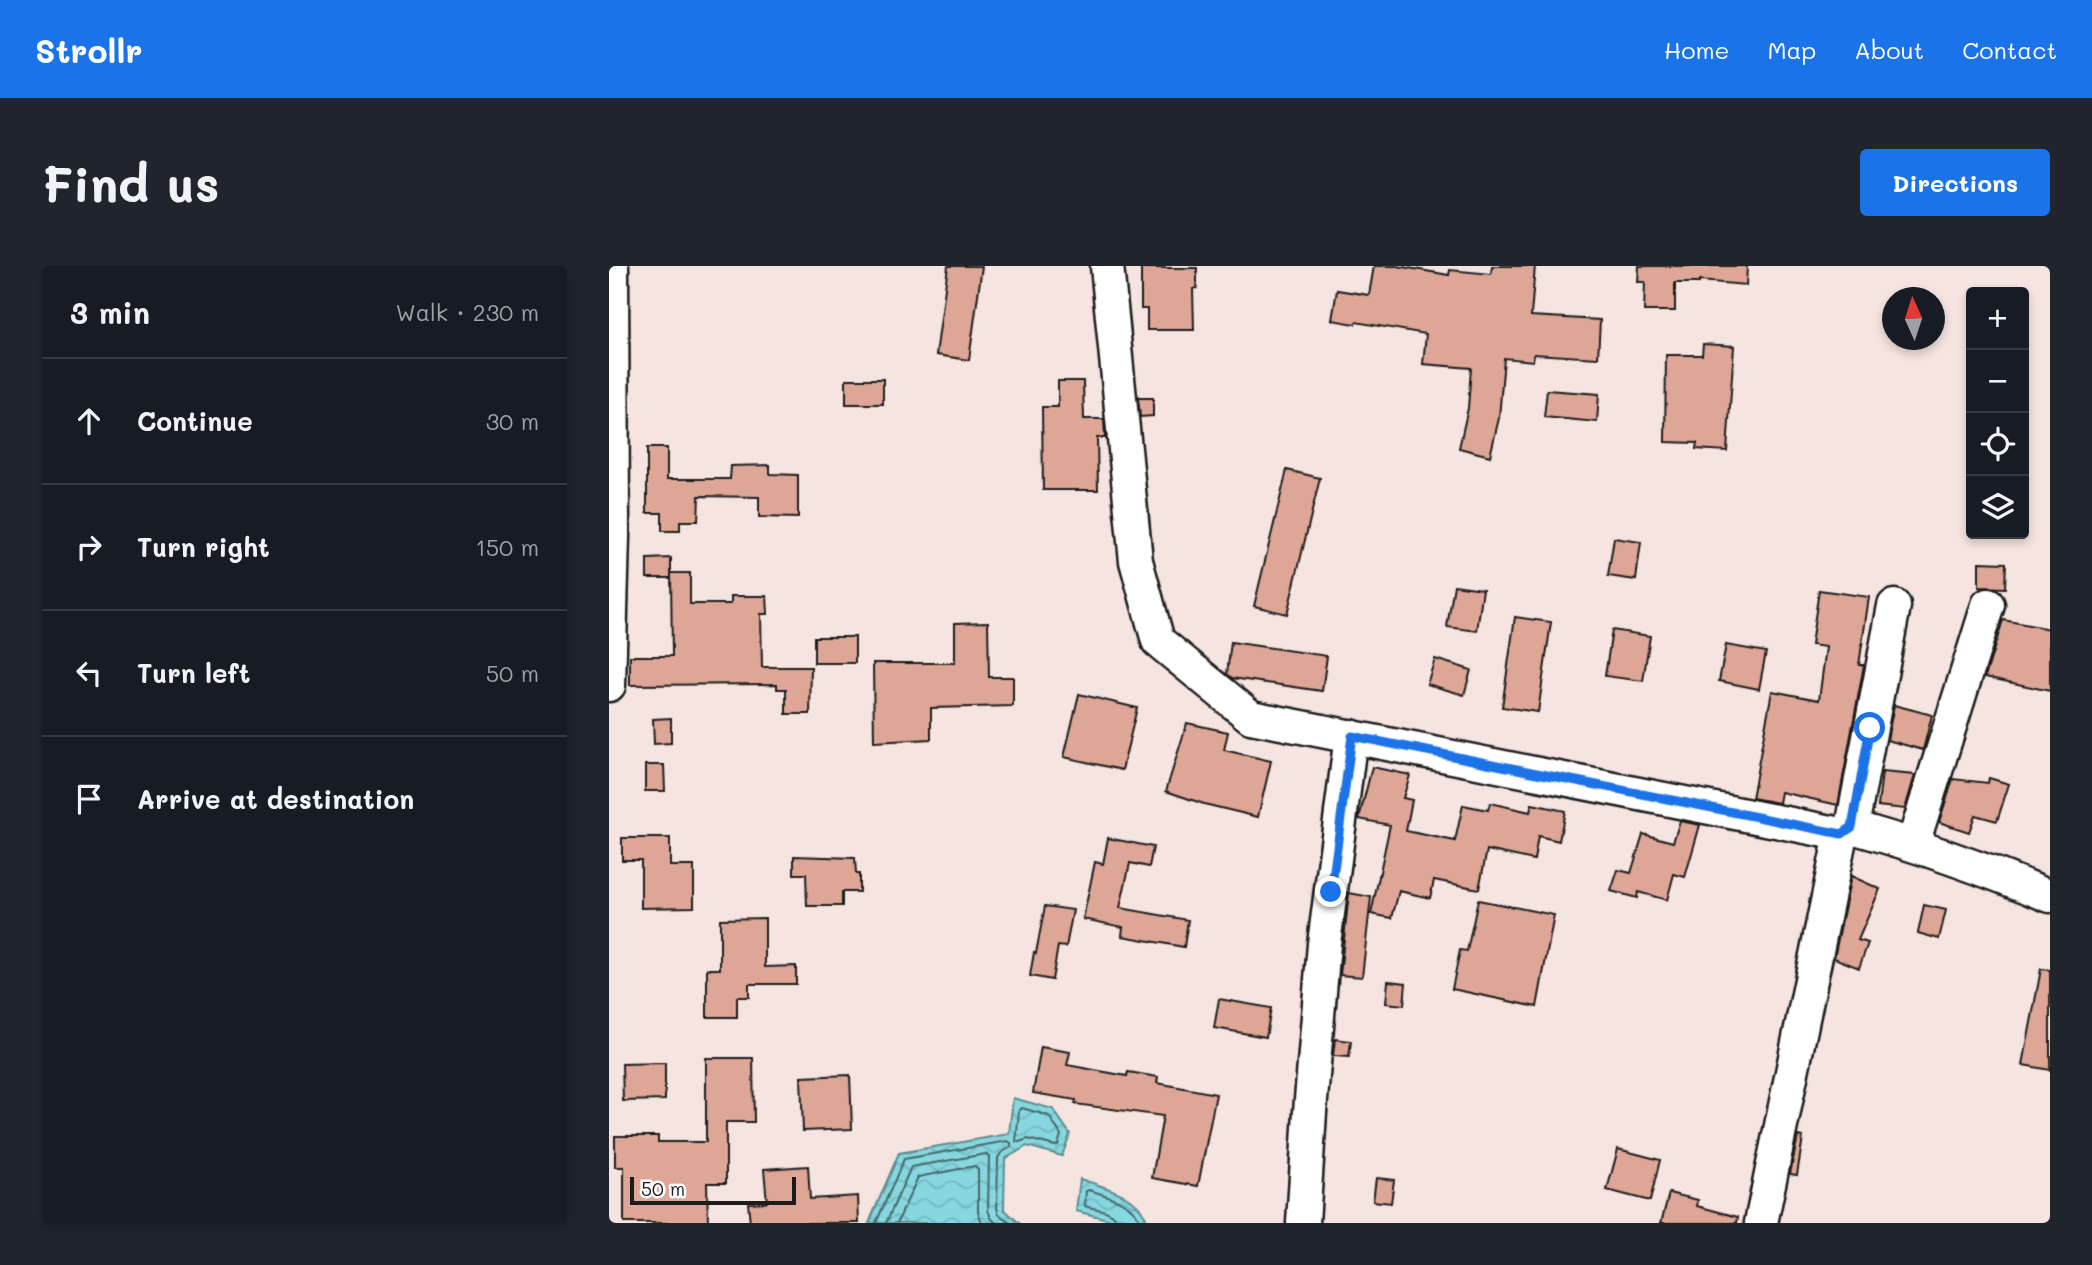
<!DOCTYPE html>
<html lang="en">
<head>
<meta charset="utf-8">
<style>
	body { margin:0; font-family:Mali,sans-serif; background:#20242c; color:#f1f3f6 }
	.controls { position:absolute; right:21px; top:21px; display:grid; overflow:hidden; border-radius:7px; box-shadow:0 4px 10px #0003 }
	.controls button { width:63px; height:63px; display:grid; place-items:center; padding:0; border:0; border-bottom:2px solid #363941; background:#171b24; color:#f1f3f6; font:35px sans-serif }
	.compass { position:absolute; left:1273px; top:21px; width:63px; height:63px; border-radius:50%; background:#171b24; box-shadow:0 4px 10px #0003; rotate:357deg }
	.scale { position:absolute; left:21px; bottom:18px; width:166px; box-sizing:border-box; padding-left:7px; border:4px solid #1c1c1c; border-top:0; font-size:19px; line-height:24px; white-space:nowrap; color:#1c1c1c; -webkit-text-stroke:5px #fff; paint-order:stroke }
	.stop { position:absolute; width:21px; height:21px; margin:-16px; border:5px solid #1a73e8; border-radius:50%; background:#fff }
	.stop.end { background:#1a73e8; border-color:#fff; box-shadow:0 2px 7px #0008 }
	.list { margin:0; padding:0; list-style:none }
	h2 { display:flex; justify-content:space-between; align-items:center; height:91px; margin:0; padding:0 28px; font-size:30px }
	h2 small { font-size:23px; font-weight:400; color:#9ea1a6 }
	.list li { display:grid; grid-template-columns:46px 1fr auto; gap:21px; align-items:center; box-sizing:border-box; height:126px; padding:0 28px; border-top:2px solid #363941 }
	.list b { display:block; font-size:26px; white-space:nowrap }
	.list em { font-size:23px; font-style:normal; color:#9ea1a6 }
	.icon { flex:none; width:38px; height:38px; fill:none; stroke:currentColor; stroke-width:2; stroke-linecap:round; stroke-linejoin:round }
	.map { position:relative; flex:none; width:1441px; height:957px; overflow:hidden; border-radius:7px }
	header { display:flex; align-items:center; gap:42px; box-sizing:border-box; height:98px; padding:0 35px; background:#1a73e8; color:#fff }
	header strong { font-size:33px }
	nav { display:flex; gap:38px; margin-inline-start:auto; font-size:24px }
	.intro { display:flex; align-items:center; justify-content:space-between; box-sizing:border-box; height:168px; padding:0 42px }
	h1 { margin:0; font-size:49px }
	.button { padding:18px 32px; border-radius:7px; background:#1a73e8; color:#fff; font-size:24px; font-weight:700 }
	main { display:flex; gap:42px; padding:0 42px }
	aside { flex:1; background:#171b24; border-radius:7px; box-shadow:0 4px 10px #0003 }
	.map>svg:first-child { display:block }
	.water { fill:url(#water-waves); stroke:#5c8c91; stroke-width:2 }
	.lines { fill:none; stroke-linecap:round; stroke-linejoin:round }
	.shore { stroke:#46676a; stroke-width:2 }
	.building { fill:#dea697; stroke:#1c1c1c; stroke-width:2 }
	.minor-casing { stroke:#1c1c1c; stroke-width:37 }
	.minor { stroke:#fff; stroke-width:32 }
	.route { stroke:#1a73e8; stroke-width:9 }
</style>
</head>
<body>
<header>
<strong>Strollr</strong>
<nav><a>Home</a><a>Map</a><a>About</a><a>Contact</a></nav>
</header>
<div class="intro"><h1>Find us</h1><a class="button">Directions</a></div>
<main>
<aside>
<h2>3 min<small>Walk · 230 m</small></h2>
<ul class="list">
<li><svg class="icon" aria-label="ahead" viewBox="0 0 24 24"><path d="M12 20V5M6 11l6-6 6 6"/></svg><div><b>Continue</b></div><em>30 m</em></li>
<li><svg class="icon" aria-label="right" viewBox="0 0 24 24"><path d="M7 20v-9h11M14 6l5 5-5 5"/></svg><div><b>Turn right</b></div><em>150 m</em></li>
<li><svg class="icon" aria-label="left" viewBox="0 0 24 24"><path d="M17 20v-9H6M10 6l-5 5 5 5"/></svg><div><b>Turn left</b></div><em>50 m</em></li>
<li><svg class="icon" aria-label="arrive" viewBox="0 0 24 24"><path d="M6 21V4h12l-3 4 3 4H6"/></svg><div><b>Arrive at destination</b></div></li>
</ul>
</aside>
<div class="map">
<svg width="1441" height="957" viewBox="0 0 1441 957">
	<defs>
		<pattern id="water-waves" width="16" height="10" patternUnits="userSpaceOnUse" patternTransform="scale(1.75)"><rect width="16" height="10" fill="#86d7df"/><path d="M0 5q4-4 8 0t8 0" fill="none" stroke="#73b8bf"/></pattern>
	</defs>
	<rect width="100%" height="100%" fill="#f5e4e0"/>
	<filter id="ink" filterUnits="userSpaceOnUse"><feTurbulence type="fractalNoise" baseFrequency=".0143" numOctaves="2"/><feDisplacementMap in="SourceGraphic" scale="14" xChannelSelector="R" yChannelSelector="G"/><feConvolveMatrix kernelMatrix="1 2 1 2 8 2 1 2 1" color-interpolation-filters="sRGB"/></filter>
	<g filter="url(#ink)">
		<g class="water">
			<path d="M404,832L444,843L461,868L453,890L418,880L396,893L395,943L410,957H260L290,887L400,868Z"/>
			<path d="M471,913C497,922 530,928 539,957H514L467,945Z"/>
		</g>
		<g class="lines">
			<g class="shore">
				<path d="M413,842L440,850L452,869L449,879L446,880L419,873L410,876H407L410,845Z"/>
				<path d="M267,957L295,893L399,875L402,877V881L392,887L389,892L388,942L390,948L401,957"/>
				<path d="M277,957L302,901L377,888L380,891L379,944L382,952L387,957"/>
				<path d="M288,957L309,911L366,900L369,904V945L373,957"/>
				<path d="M508,957C506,943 487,944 476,940L477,925L480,924C499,930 525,936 532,957"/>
			</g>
		</g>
		<g class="building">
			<path d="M339,0H373L360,94L327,89Z"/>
			<path d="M765,0H788L840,9L841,4L882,8L883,0H926L922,50L991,54L989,92L925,88L924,95L895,92L890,152L881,190L850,182L859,142L862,102L814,98L817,68L747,56L746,58L723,54L728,24L760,29Z"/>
			<path d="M1030,0H1138L1137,19L1090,15V17H1066V45H1035L1036,16H1029Z"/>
			<path d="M532,2H588V22L584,23L585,64H538V43H532Z"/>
			<path d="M1094,78L1125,80L1118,185L1087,183L1088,177L1056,176L1057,89H1093Z"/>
			<rect x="237" y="113" width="37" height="25"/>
			<path d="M449,115H474L475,153H495L496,172H488L489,224H434L433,141H449Z"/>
			<path d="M938,124L990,128L988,156L935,151Z"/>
			<path d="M529,132H544V150L531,151Z"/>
			<path d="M38,182H58V213H121L122,200L161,199V208L189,209V252L150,251V231L90,230L89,255H71V265H53V247H38Z"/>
			<path d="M678,204L711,212L678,348L645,340Z"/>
			<path d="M1005,272L1032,276L1027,314L999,310Z"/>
			<path d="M62,292V312H38V293Z"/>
			<path d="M1370,296L1397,297L1396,322L1370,321Z"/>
			<path d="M62,307H81V338H122V330H158L159,348H152L153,401H202L201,448H177V423H168V418L21,419V390H63Z"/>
			<path d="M845,319L874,323L868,365L838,361Z"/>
			<path d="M1210,324L1260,331L1250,399H1255L1229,539L1172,526L1170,537L1143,532L1163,425L1210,434L1217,381L1202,379Z"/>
			<path d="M906,351L942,356L929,446L893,441Z"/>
			<path d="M1394,354L1441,363V425L1376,411Z"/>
			<path d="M379,356L380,411H404V440L322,442V473L265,476L264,397H346V357Z"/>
			<path d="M1003,364L1041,370L1034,415L996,410Z"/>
			<rect x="205" y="371" width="41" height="26"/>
			<path d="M622,376L718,390L713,425L623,412L618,408Z"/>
			<path d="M1117,379L1157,386L1150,423L1110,415Z"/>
			<path d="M826,393L862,404L855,429L818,418Z"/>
			<path d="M470,428L528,442L513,504L455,491Z"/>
			<path d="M1285,439L1323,449L1314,484L1278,474Z"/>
			<path d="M62,452V477L45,478L44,453Z"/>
			<path d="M578,457L619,466L615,484L662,495L649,551L595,538L557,525Z"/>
			<path d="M36,499H55L56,525H36Z"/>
			<path d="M763,501L801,509L794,532L803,534L797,565L846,575L854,539L879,544L881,537L921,546L923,538L956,545L950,575L929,570L925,594L878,584L870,623L825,614L821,632L790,625L783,652L762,648L781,559L750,553Z"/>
			<path d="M1273,506L1306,509L1296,543L1269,540Z"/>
			<path d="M1380,512L1400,518L1388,555L1366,549L1360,566L1330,556L1344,513L1379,517Z"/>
			<path d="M1071,555L1091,559L1076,611L1065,608L1058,634L1029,626L1028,632L1002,625L1009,604L1022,607L1034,568L1064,576Z"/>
			<path d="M13,572H61V600H85V641L32,642V594H13Z"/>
			<path d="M499,572L544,581L540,601L521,597L511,642L579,654L575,681L513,670L514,661L474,653L486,596L494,598Z"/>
			<path d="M185,590L246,592L247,608H250V626H233V640H198L197,608H185Z"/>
			<path d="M1242,610L1271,623L1249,674L1259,677L1250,702L1225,692Z"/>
			<path d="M740,627L762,631L753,711L731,709Z"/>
			<path d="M869,634L945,649L928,741L843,723L851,684L858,685Z"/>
			<path d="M1315,639L1337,644L1330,673L1309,667Z"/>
			<path d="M436,640L464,644L457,681L449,680L443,714L421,710L425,686L427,687Z"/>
			<path d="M156,652V701L187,700V718H140V731H128V751H98V703H111V653Z"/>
			<path d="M1432,703L1441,704V804L1414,799Z"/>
			<path d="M779,715L797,717L795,739L777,737Z"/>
			<path d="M610,733L662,742L657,771L605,762Z"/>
			<path d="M726,773L742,775L740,791L724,790Z"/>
			<path d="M432,781L461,786L458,799L518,810L519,806L549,811L548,817L607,828L589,920L543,912L554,850L466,838L467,834L424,827Z"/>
			<path d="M97,792H144L145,856H117V917H98L99,957H15V901H6V870H49V876H97Z"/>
			<path d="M56,797V834L14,835L13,798Z"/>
			<path d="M241,809L243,863L194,865L192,811Z"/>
			<path d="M1189,870L1194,871L1188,909L1181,908Z"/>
			<path d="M1009,883L1051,894L1041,935L998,924Z"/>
			<path d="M199,900L201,933L249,930L250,957H141L139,937L158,936L155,903Z"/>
			<path d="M767,912L785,914L782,937L764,935Z"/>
			<path d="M1060,927L1089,934L1088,940L1129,951L1128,957H1052Z"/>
		</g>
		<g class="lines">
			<g class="minor-casing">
				<g id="minor">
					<path d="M498,0L527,295L549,375L642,451L1232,568L1243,561C1311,580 1376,603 1441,630"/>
					<path d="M0,419L4,270L3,0"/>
					<path d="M1243,561L1285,340"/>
					<path d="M1304,578L1379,339"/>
					<path d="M694,957L701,846L715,678L742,470"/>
					<path d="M1152,957L1232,568"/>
				</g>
			</g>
			<use href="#minor" class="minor"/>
		</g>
	</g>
	<g class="lines" filter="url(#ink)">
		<path class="route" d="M722,626L743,470L1233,568L1243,561L1261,462"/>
	</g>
</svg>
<div class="controls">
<button>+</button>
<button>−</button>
<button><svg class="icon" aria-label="locate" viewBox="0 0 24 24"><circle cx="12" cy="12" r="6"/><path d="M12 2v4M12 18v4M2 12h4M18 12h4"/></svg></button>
<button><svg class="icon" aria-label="layers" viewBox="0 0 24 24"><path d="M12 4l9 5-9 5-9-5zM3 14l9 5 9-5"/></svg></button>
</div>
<svg class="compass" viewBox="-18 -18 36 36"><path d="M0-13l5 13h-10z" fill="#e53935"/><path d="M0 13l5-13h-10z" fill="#9ea1a6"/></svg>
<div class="scale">50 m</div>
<div class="stop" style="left:1261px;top:462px"></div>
<div class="stop end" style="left:722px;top:626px"></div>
</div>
</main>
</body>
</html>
